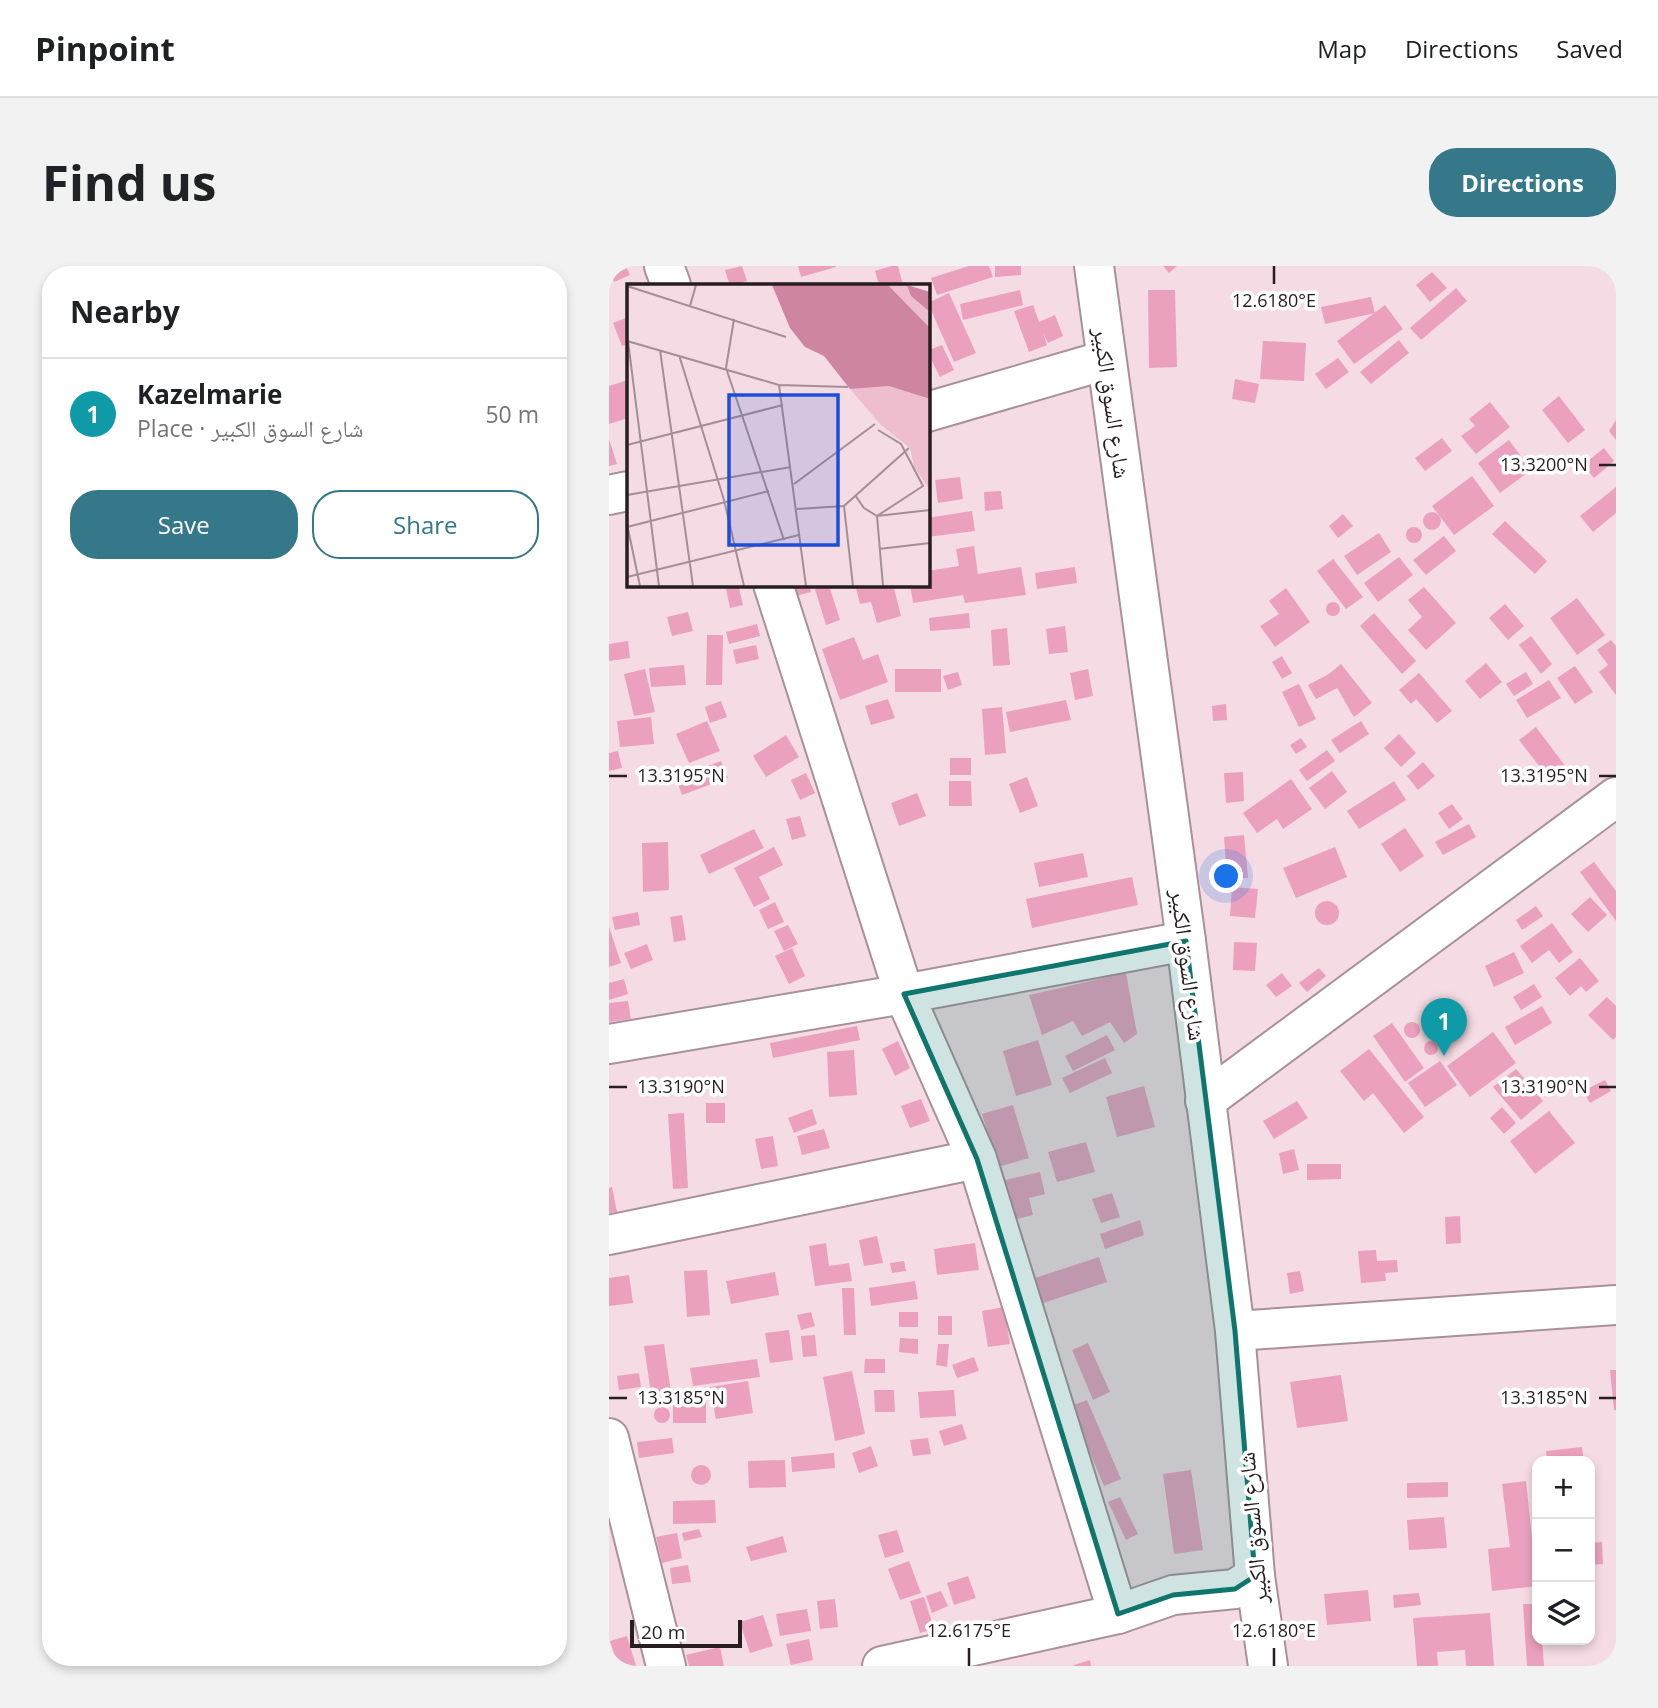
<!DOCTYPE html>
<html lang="en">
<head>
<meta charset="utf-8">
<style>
	body { margin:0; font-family:"Open Sans","Noto Naskh Arabic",sans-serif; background:#f2f2f2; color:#202124 }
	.controls { position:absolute; right:21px; bottom:21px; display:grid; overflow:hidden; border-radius:14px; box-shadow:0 4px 10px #0003 }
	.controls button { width:63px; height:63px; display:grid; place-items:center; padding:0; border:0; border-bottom:2px solid #e0e0e0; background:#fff; color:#202124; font:35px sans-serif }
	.scale { position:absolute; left:21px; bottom:18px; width:112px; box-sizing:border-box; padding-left:7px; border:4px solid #271e21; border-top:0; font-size:19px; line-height:24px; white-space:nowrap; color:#271e21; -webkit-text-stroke:5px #fff; paint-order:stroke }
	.you { position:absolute; left:618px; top:611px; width:24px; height:24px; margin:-18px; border:5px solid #fff; border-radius:50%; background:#1a73e8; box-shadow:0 0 0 10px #1a73e833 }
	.badge { display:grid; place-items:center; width:46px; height:46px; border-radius:50%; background:#357889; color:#fff; font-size:23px; font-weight:700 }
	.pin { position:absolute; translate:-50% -58px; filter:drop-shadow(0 2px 4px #0008) }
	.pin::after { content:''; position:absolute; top:37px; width:24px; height:21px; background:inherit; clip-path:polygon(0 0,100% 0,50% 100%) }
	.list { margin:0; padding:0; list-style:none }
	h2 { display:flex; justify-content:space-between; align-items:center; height:91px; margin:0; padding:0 28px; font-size:30px }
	h2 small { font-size:23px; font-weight:400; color:#757577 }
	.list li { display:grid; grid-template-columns:46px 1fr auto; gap:21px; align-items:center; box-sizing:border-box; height:112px; padding:0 28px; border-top:2px solid #e0e0e0 }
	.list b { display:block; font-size:26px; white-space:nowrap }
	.list p { margin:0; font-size:23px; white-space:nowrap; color:#757577 }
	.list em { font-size:23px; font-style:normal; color:#757577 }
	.actions { display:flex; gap:14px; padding:21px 28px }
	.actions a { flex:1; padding:16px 0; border:2px solid #357889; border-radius:28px; text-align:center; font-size:24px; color:#357889 }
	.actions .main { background:#357889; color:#fff }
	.icon { flex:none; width:38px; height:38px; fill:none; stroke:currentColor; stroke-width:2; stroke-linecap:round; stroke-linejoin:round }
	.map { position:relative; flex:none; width:1007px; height:1400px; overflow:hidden; border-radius:28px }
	header { display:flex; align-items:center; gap:42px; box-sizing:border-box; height:98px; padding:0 35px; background:#fff; border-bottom:2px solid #e0e0e0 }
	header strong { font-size:33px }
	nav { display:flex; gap:38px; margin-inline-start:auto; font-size:24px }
	.intro { display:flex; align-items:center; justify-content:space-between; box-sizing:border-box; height:168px; padding:0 42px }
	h1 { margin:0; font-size:49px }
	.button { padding:18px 32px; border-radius:28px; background:#357889; color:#fff; font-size:24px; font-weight:700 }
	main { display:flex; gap:42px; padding:0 42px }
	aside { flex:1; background:#fff; border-radius:28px; box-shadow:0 4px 10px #0003 }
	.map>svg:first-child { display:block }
	.building { fill:#eba1bd }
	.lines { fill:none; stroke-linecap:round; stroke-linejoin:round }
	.minor-casing { stroke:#a99199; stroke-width:42 }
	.minor { stroke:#fff; stroke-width:38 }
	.marked { fill:#0f766e; fill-opacity:0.2; stroke:#0f766e; stroke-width:5; stroke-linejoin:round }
	.ticks { fill:none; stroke:#271e21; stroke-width:2.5 }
	.labels { text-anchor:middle; stroke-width:7; stroke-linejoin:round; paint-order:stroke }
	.street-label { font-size:23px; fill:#271e21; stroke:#fff }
	.inset-road { fill:none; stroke:#a38f95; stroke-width:2 }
	.view { fill:#1d4ed8; fill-opacity:0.15; stroke:#1d4ed8; stroke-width:3.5 }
	.inset-edge { fill:none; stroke:#271e21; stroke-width:3.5 }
	.ticks-label { font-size:18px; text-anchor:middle; fill:#271e21; stroke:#fff; stroke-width:7; stroke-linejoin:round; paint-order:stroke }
</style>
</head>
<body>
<header>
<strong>Pinpoint</strong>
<nav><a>Map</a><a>Directions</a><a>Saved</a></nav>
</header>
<div class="intro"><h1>Find us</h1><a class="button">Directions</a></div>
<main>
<aside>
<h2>Nearby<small></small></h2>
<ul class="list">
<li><span class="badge" style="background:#0f9aa8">1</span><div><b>Kazelmarie</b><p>Place · شارع السوق الكبير</p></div><em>50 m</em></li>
</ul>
<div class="actions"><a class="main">Save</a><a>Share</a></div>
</aside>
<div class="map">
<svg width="1007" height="1400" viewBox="0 0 1007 1400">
	<rect width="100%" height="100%" fill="#f5dbe3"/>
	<g class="building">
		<path d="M0,0H17L21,9L5,16Z"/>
		<path d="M133,0L138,15L125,19H116L120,17L116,4Z"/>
		<path d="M189,0H227V1L192,11Z"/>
		<path d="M282,0H289L294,19H270L266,5Z"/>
		<path d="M360,0H380L384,11L328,29L322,12Z"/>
		<path d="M386,0H412V9L386,11Z"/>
		<path d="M554,0H568L560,7Z"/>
		<path d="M823,6L838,22L821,36L807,19Z"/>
		<path d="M847,22L858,35L812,74L801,62Z"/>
		<path d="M411,24L414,39L354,54L351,38Z"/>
		<path d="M539,24H566L568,101L540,102Z"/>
		<path d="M340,27L367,87L345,96L319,37Z"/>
		<path d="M762,31L766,47L716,58L712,41Z"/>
		<path d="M424,39L430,56L446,49L454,70L439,77L434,67L438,79L420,86L405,45Z"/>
		<path d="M776,39L794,63L745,98L728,75Z"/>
		<path d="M19,51V78L13,80L4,57Z"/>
		<path d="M790,74L800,87L762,118L751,106Z"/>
		<path d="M654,75L697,77L695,115L651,113Z"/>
		<path d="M333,79L345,104L331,111L318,85Z"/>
		<path d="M729,92L740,106L717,123L706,108Z"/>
		<path d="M626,113L650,118L646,137L623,133Z"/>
		<path d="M19,114V152L0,158V120Z"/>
		<path d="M950,130L976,164L959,177L933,144Z"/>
		<path d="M881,136L901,161L867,188L852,170L866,160L860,153Z"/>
		<path d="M1007,154V174L1000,165Z"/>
		<path d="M833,172L843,185L816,205L806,192Z"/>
		<path d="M0,173L8,198L0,200Z"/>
		<path d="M900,174L922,204L891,227L869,197Z"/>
		<path d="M995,182L1005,195L985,212L974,199Z"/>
		<path d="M863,210L885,240L845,269L823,240Z"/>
		<path d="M351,211L354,233L329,237L326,214Z"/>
		<path d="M1007,221V247L984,266L971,250Z"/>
		<path d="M392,225L394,243L376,245L375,226Z"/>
		<path d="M363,245L366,265L318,271V252Z"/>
		<circle cx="823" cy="255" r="9"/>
		<path d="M734,248L744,260L729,272L720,260Z"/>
		<path d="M896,255L938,295L926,308L883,268Z"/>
		<circle cx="805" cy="269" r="8"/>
		<path d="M770,267L782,286L748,309L735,290Z"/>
		<path d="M835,270L847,285L817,309L804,294Z"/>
		<path d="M365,280L369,308L412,301L417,329L356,337L354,329L304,337L301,318H318V305L350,300L347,283Z"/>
		<path d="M790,291L804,309L769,336L755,317Z"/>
		<path d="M724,293L754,331L737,343L708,305Z"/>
		<path d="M466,301L468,317L428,323L426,307Z"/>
		<path d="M116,318H129L134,339L121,342Z"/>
		<path d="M180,318H200L202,326L183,331Z"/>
		<path d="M246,318H284L292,350L268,357L262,336L251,338Z"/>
		<path d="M220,319L231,354L217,359L206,323Z"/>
		<path d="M815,321L847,357L817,384L799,364L813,351L799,334Z"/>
		<path d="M677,322L701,356L666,381L651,360L670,348L660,335Z"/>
		<path d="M968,332L996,369L968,389L941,352Z"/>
		<circle cx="724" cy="343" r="7"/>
		<path d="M896,338L915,360L899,374L880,352Z"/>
		<path d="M79,346L84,365L63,370L58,351Z"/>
		<path d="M360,347L361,362L321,365L320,352Z"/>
		<path d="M765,347L807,395L793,408L751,360Z"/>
		<path d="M148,358L151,370L120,378L117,366Z"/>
		<path d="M456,360L459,386L440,388L437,363Z"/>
		<path d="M398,362L401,399L384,400L382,364Z"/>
		<path d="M98,369H114L113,419H97Z"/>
		<path d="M922,370L943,398L932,408L910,379Z"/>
		<path d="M245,371L254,394L269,388L279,416L231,434L213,383Z"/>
		<path d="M1002,374L1007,380V429L990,406L999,399L988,384Z"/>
		<path d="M19,375L21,392L0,395V378Z"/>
		<path d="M147,379L150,393L127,398L124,384Z"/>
		<path d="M673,390L683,407L673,413L663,396Z"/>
		<path d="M877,397L893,416L871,433L856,415Z"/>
		<path d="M732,398L763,437L745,451L728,422L707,433L699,419L720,408Z"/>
		<path d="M75,399L77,419L42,421L40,402Z"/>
		<path d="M966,400L984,426L966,438L948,412Z"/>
		<path d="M36,403L46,446L25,450L15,408Z"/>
		<rect x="286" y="403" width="46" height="23"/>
		<path d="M479,403L484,430L466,434L461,407Z"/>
		<path d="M349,406L353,419L339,424L334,410Z"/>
		<path d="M917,406L924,418L905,430L897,418Z"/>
		<path d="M810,407L843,445L828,457L807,433L802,438L790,424Z"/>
		<path d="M940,414L952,432L918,452L907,434Z"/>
		<path d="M690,418L707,453L690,461L673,426Z"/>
		<path d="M279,433L286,452L262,459L256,440Z"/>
		<path d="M457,434L462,454L401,466L397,446Z"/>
		<path d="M112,435L118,451L101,457L96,441Z"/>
		<path d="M617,438L618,454L604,455L603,440Z"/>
		<path d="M393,441L397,487L376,489L373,443Z"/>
		<path d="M42,451L45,478L11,481L8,455Z"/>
		<path d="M98,455L111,485L80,497L67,468Z"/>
		<path d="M752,455L760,468L731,487L722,474Z"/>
		<path d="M927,461L957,501L941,514L910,474Z"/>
		<path d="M790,468L807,487L792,501L775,482Z"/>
		<path d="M177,469L190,491L157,511L144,490Z"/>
		<path d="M692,472L698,481L687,488L681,479Z"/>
		<path d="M718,484L726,495L698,515L690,504Z"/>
		<path d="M9,485L13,502L0,505V487Z"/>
		<rect x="341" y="492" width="21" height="17"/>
		<path d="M112,495L119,512L73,529L67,512Z"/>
		<path d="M814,496L826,510L809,524L798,510Z"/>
		<path d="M723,505L738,526L716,543L700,522Z"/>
		<path d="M634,506L635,535L617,537L615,507Z"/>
		<path d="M197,507L206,527L191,534L182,514Z"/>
		<path d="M418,511L429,540L411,547L400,518Z"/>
		<path d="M682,513L703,543L674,563L668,553L648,567L634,547Z"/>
		<path d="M340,515H362L363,540H340Z"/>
		<path d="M785,515L797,534L750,563L738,545Z"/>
		<path d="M308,527L317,550L290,560L282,537Z"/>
		<path d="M843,538L854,553L840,563L829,547Z"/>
		<path d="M191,550L197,570L183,574L177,553Z"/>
		<path d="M860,558L867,571L834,589L826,576Z"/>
		<path d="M796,562L815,590L791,606L772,578Z"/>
		<path d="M145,563L155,582L100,608L91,589Z"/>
		<path d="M635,569L639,612L618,613L615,571Z"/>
		<path d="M59,576L60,624L34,626L33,577Z"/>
		<path d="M165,581L174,599L150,611L161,633L145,641L125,602Z"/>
		<path d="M726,581L738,611L687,632L674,602Z"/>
		<path d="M474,587L479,611L430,621L425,597Z"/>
		<path d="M985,596L1007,625V655L971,606Z"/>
		<path d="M523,611L529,639L423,662L417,633Z"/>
		<path d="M623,621L649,623L646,652L621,650Z"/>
		<path d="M981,631L998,649L979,666L962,648Z"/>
		<circle cx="718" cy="647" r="12"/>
		<path d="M166,636L175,656L159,663L150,644Z"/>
		<path d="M927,640L934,650L913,664L907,654Z"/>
		<path d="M29,646L31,659L6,664L3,651Z"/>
		<path d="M73,649L77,674L65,676L61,651Z"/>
		<path d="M943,657L964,686L950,697L940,684L923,697L911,680Z"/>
		<path d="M179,659L189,678L175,685L165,665Z"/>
		<path d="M0,661L12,697L0,701Z"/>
		<path d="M625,676L648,677L646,705L624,704Z"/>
		<path d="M38,678L44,694L22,703L15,687Z"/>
		<path d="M183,682L196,710L180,718L166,690Z"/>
		<path d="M905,686L915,707L885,721L876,700Z"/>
		<path d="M971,692L990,715L977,726L972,720L961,730L946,712Z"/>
		<path d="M710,702L717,710L698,726L690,717Z"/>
		<path d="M517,707L528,768L515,777L501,756L473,770L464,755L433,769L420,729Z"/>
		<path d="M673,707L683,720L667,731L657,719Z"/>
		<path d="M15,713L19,728L0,734V717Z"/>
		<path d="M925,718L933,731L912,744L904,731Z"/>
		<path d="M998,731L1007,740V771L1004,774L979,749Z"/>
		<path d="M19,735L22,753L0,756V737Z"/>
		<path d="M933,740L943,757L906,779L896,761Z"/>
		<circle cx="803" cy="764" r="8"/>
		<path d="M783,757L815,802L796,816L764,770Z"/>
		<path d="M248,760L251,774L164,792L161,777Z"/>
		<path d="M884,766L907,797L861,831L838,800Z"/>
		<path d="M498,769L506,784L464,805L456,790Z"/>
		<path d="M429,774L443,819L407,830L394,785Z"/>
		<circle cx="822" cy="782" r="7"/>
		<path d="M289,775L301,802L286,810L273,783Z"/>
		<path d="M760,783L815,851L795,867L764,827L755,835L731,805Z"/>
		<path d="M245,784L248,829L220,831L218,786Z"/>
		<path d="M496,792L503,807L461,827L453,812Z"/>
		<path d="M831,795L848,819L816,841L799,817Z"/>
		<path d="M907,803L934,835L912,854L884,821Z"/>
		<path d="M996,814L1002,825L981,837L974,825Z"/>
		<path d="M535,820L546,861L508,871L497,831Z"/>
		<path d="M312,833L321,855L301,862L292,840Z"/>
		<path d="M688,835L699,852L665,873L654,855Z"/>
		<rect x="97" y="837" width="19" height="20"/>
		<path d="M404,839L420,892L389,901L373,848Z"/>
		<path d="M893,841L907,857L895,868L881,852Z"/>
		<path d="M203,843L208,858L185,867L179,852Z"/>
		<path d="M940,845L966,877L926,908L901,875Z"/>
		<path d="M75,847L79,922L64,923L59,848Z"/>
		<path d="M215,863L221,882L193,889L188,870Z"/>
		<path d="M164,870L169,900L152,903L146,873Z"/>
		<path d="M477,876L486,906L448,916L439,886Z"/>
		<path d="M685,883L690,904L674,908L670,887Z"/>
		<path d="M698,898H732V913L698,914Z"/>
		<path d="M431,906L436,928L420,932L424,949L404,954L392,915Z"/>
		<path d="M3,921L8,946L0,947V922Z"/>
		<path d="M503,927L511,951L492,957L483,933Z"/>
		<path d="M851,950L852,977L837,978L836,951Z"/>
		<path d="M531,954L535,969L496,983L491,968Z"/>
		<path d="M268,970L274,997L255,1000L250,974Z"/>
		<path d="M217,977L220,1000L240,997L243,1015L206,1020L200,980Z"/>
		<path d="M366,977L370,1004L328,1009L325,983Z"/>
		<path d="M767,984L768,995L788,994L789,1006L776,1007L777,1015L752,1017L749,985Z"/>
		<path d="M490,991L498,1016L434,1037L426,1012Z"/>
		<path d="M295,995L297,1005L283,1007L281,997Z"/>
		<path d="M98,1004L101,1049L78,1051L75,1005Z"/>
		<path d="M691,1005L695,1025L681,1028L678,1007Z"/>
		<path d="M166,1006L170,1029L122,1038L117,1015Z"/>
		<path d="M20,1009L24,1037L0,1040V1012Z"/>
		<path d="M306,1015L309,1033L262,1040L260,1022Z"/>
		<path d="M233,1022H245L247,1069H235Z"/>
		<path d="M395,1041L401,1078L379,1081L373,1045Z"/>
		<path d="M202,1046L206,1060L192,1064L188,1049Z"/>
		<rect x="290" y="1046" width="19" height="15"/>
		<rect x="329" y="1050" width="14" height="19"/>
		<path d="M180,1064L184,1094L161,1097L156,1067Z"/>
		<path d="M206,1069L208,1090L194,1091L192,1070Z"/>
		<path d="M291,1072L309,1073V1088L290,1086Z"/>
		<path d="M479,1077L501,1126L484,1134L463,1084Z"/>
		<path d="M55,1078L62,1126L42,1128L35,1080Z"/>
		<path d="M329,1078H340L338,1101L327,1099Z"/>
		<path d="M365,1091L370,1105L348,1112L343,1099Z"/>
		<path d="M148,1093L151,1111L84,1120L81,1102Z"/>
		<path d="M256,1093H276V1107H255Z"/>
		<path d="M1001,1104H1007V1144H1005Z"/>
		<path d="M243,1105L256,1168L226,1175L214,1111Z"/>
		<path d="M30,1107L32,1121L10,1124L8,1110Z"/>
		<path d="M732,1109L739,1155L688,1162L681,1116Z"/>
		<path d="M139,1115L144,1147L107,1153L101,1121Z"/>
		<rect x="64" y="1124" width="33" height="33"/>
		<path d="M265,1124H285L286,1146H266Z"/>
		<path d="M345,1124L347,1150L311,1152L309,1126Z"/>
		<path d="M478,1134L512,1213L495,1220L461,1140Z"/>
		<circle cx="53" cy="1149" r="8"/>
		<path d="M353,1158L358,1173L335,1180L330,1165Z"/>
		<path d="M63,1172L65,1187L30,1192L28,1176Z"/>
		<path d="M319,1172L322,1188L304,1190L301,1174Z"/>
		<path d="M262,1180L269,1200L250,1207L243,1187Z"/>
		<path d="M973,1181L975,1195H938L937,1185Z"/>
		<path d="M225,1187L226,1202L183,1206L182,1191Z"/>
		<path d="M176,1194L177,1221L140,1222L139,1195Z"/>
		<circle cx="92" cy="1209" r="10"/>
		<path d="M582,1204L594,1284L565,1288L554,1208Z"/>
		<path d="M917,1215L928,1320L883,1325L879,1283L901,1281L893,1218Z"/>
		<path d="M839,1216V1231L798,1232V1217Z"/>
		<path d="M511,1231L529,1268L517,1274L499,1236Z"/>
		<path d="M106,1234L107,1257L64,1258V1235Z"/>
		<path d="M835,1251L838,1282L800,1284L798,1254Z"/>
		<path d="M90,1263L93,1271L75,1275L73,1267Z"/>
		<path d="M288,1264L295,1286L276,1292L269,1269Z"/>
		<path d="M68,1267L73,1292L53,1297L47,1271Z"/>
		<path d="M174,1270L178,1286L142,1295L137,1281Z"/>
		<path d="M993,1276L994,1298L981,1299V1277Z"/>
		<path d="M300,1295L312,1327L291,1334L279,1303Z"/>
		<path d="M79,1299L82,1316L63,1318L61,1302Z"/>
		<path d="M359,1310L367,1332L345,1339L338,1317Z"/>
		<path d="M759,1324L762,1355L718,1359L715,1328Z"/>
		<path d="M332,1325L339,1340L323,1347L317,1330Z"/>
		<path d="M810,1327L812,1339L785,1342L784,1329Z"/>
		<path d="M315,1331L325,1363L311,1367L301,1335Z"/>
		<path d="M226,1333L229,1361L211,1363L208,1335Z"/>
		<path d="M914,1338H928V1374H933L935,1400H918Z"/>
		<path d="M198,1343L202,1365L171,1370L167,1348Z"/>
		<path d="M881,1347L885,1400H857L856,1384L828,1386L829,1400H808L804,1352Z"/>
		<path d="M154,1349L164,1380L141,1387L131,1356Z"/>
		<path d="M18,1370L27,1400H9L1,1375Z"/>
		<path d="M200,1373L204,1394L182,1399L177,1378Z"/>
		<path d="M111,1381L115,1400H80L77,1389Z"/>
		<path d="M481,1394L482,1400H465V1399Z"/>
	</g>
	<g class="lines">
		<g class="minor-casing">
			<g id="minor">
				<path d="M55,0L62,19"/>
				<path d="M485,0L577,675L626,1065L646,1310L659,1400"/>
				<path d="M318,146L497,94"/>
				<path d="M0,229L19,225"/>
				<path d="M164,318L295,728L368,893L509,1348"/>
				<path d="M0,778L295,728L577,675"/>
				<path d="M596,835L1007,531"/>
				<path d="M0,969L368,893"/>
				<path d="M626,1065L1007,1039"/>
				<path d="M0,1172L57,1400"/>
				<path d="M273,1400L509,1348L564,1329L626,1323L646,1310"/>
			</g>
		</g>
		<use href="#minor" class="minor"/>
	</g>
	<path class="marked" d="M577,675L626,1065L646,1310L626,1323L564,1329L509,1348L368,893L295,728Z"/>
	<path class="ticks" d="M665,0V18M990,199H1007M0,510H18M990,510H1007M0,821H18M990,821H1007M0,1132H18M990,1132H1007M360,1382V1400M665,1382V1400"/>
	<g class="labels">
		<g class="street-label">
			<text transform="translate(503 137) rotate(82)" y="8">شارع السوق الكبير</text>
			<text transform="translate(579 699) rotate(83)" y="8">شارع السوق الكبير</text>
			<text transform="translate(644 1262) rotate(-95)" y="8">شارع السوق الكبير</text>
		</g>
	</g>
	<g transform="translate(18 18)">
		<rect width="303" height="303" fill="#f5dbe3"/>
		<path d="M261,1H280L303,28V44ZM262,102L303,115V207L287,182L283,164L254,141L223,105Z" fill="#eebdce"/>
		<path d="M145,1H261L303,44V115L262,102L223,105L197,72L178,63L163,44ZM280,1L303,8V28L284,12Z" fill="#cd85a1"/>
		<path class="inset-road" d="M0,2L159,53M63,22L69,1M107,35L99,84L157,256M0,57L152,101L179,302M1,57L32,302M33,66L66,302M52,71L97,216L117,302M152,101L221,103M251,146L274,160L296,202L250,232L256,302M0,161L156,121M167,200L248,140M0,211L164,183M228,211L237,224L250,232L303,226M170,225L217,222M0,240L13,302M0,243L142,207M252,265L303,259M0,293L172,251M226,302L217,222L282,164"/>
		<path class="view" d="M102,111H211V261H102Z"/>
		<rect width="303" height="303" class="inset-edge"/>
	</g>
	<g class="ticks-label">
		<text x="665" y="41">12.6180°E</text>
		<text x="935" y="205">13.3200°N</text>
		<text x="72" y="516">13.3195°N</text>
		<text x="935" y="516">13.3195°N</text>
		<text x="72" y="827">13.3190°N</text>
		<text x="935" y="827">13.3190°N</text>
		<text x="72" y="1138">13.3185°N</text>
		<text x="935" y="1138">13.3185°N</text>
		<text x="360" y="1371">12.6175°E</text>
		<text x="665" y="1371">12.6180°E</text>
	</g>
</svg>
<div class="controls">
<button>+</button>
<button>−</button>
<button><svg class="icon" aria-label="layers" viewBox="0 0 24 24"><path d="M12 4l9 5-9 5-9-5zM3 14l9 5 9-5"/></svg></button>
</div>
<div class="scale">20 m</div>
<div class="you"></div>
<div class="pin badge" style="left:835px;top:790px;background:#0f9aa8">1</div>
</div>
</main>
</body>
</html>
